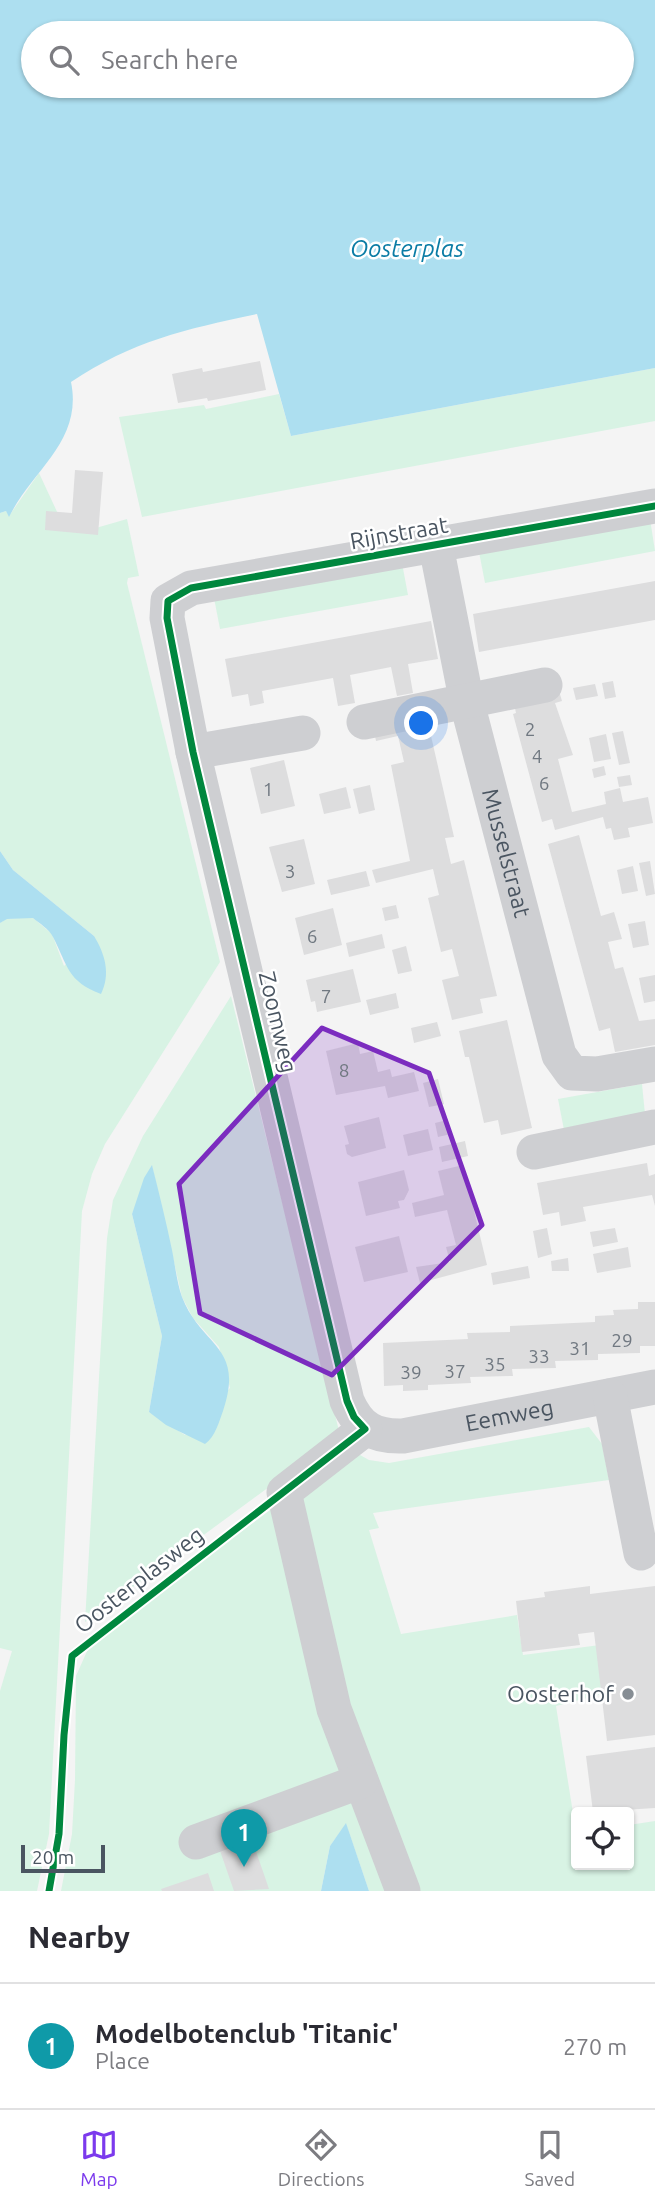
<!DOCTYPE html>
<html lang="en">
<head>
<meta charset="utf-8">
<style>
	body { margin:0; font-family:Ubuntu,sans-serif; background:#f7f7f7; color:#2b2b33 }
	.controls { position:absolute; right:21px; bottom:21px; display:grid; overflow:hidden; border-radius:7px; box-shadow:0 2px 5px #0004 }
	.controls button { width:63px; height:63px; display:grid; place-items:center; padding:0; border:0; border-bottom:2px solid #e1e1e2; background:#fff; color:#2b2b33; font:35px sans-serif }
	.scale { position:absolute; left:21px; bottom:18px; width:84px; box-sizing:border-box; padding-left:7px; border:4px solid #4a5561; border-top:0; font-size:19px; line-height:24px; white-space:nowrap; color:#4a5561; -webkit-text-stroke:5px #fff; paint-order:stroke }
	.you { position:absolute; left:422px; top:724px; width:24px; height:24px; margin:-18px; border:5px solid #fff; border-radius:50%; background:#1a73e8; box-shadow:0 0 0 10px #1a73e833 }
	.badge { display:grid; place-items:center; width:46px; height:46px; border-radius:50%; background:#7c3aed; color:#fff; font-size:23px; font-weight:700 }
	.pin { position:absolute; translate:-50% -58px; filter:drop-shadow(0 2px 4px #0008) }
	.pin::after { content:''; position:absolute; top:37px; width:24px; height:21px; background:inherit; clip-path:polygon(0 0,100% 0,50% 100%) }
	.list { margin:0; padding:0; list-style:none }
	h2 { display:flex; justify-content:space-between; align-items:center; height:91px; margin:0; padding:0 28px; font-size:30px }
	h2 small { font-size:23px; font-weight:400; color:#7c7c81 }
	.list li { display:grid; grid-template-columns:46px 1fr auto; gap:21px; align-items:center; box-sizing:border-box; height:126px; padding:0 28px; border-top:2px solid #e1e1e2 }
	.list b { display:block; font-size:26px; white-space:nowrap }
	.list p { margin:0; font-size:23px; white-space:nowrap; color:#7c7c81 }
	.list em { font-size:23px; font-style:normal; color:#7c7c81 }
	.icon { flex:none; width:38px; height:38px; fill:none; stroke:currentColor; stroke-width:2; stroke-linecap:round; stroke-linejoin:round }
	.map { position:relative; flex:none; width:655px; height:1891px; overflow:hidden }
	.search { position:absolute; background:#fff; box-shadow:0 2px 5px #0004; left:21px; right:21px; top:21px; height:77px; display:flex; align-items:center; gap:18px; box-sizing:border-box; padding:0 24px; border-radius:38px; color:#7c7c81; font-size:26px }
	.sheet { height:217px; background:#fff }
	nav { display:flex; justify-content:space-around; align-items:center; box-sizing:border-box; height:98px; border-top:2px solid #e1e1e2; background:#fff; font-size:19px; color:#7c7c81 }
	nav a { display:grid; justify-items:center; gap:4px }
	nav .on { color:#7c3aed }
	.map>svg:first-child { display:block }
	.green { fill:#d8f3e4; fill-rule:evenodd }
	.water { fill:#addff0; fill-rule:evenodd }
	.building { fill:#ddddde }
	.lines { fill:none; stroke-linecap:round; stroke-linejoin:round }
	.minor { stroke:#cecfd2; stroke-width:35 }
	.cycleway-casing { stroke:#fff; stroke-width:11 }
	.cycleway { stroke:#00873e; stroke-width:7 }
	.marked { fill:#7b2cbf; fill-opacity:0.2; stroke:#7b2cbf; stroke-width:5; stroke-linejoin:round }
	.poi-dot { fill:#868d94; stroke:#fff; stroke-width:2.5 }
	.labels { text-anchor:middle; stroke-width:5; stroke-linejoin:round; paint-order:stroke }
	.number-label { font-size:19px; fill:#707881 }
	.street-label { font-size:23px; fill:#4a5561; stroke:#fff }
	.poi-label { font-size:23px; fill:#4a5561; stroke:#fff; text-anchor:end }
	.water-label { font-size:24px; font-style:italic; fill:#0a7ca5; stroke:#fff }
</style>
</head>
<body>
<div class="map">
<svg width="655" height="1891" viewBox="0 0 655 1891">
	<rect width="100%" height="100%" fill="#f4f4f4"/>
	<g class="green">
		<path d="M655,368V421L142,517L119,417L204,405L206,409L279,394L291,436Z"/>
		<path d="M39,473L59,516L89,530L127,519L139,576L128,578L127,583L220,962L105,1144L92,1174L82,1211L49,1834L37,1891H0V1691L12,1651L0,1648V923L6,919L32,917L52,934L64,966L94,936L13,870L0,851V513L6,511L9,516Z"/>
		<path d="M650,519L655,551L485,583L479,552Z"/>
		<path d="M402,563L408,595L220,629L214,598Z"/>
		<path d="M231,996L340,1435L85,1622L107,1238L113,1200L143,1136ZM152,1166L182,1297L193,1318L219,1347L230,1388L185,1435L149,1412L162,1336L132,1214Z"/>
		<path d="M642,1084L645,1114L565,1135L558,1099Z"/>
		<path d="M589,1427L602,1444L609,1480L373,1513L379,1528L369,1530L401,1634L517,1615L523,1655L600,1645L606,1693L556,1706L576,1832V1865H629V1825L655,1821V1891H410L340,1704L294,1493L351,1450L369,1460L389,1463Z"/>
		<path d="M277,1505L395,1891H369L346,1824L330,1846L321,1891H61L72,1834L75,1780L76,1676L88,1649L128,1615Z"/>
	</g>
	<g class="water">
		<path d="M0,0H655V368L291,436L257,314C186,329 132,341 71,382C83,441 33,469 9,517L6,511L0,513ZM622,33V86H33V33Z"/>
		<path d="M0,851L13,870L94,936C105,954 111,974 101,994C67,981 68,966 53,937C49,929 39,923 33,918L7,919L0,923Z"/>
		<path d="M152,1165C159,1193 166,1221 172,1250C175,1265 177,1283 182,1297C202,1348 245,1345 223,1411C219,1422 215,1437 205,1444L166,1425L149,1412L162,1336L132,1214L144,1178Z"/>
		<path d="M346,1823L369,1891H321L330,1846Z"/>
	</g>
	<g class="building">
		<path d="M260,361L266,390L208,401L207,398L178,403L172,374L202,368L203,372Z"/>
		<path d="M75,470L103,472L98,535L45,530L46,511L72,513Z"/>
		<path d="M655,581V620L479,652L473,614Z"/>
		<path d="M431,621L438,659L408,664L413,693L397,696L391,667L350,675L355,703L338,706L333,678L262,691L264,703L250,706L248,694L232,697L225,659Z"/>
		<path d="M613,681L616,697L605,699L602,683Z"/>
		<path d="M595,684L598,696L576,700L573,688Z"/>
		<path d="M559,691L562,701L555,703L573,755L558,759L572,812L606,804L604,792L620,788L623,802L648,797L653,823L628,828L630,837L614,840L611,828L606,829L603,817L555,830L552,819L542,822L513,714L516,713L513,699Z"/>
		<path d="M415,717L417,730L429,727L454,837L445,838L451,864L464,860L497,996L480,999L483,1013L452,1020L442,980L459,976L452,949L441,952L428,898L439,895L433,869L376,883L372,870L410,861L391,765L404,762L398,736L376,741L373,725Z"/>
		<path d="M623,731L630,763L619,765L612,733Z"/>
		<path d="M606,734L611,759L594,762L589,738Z"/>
		<path d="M284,760L295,806L261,814L250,768Z"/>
		<path d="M604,766L606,775L594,778L592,769Z"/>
		<path d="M630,775L632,785L619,787L617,777Z"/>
		<path d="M370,785L375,810L359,814L353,789Z"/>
		<path d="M346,787L351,808L324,814L319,794Z"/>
		<path d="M579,835L601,916L614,912L622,939L608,942L615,969L623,967L639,1021L655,1019V1045L615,1052L610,1028L599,1031L548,844Z"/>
		<path d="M304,839L315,884L282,892L269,847Z"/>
		<path d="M650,861L655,894L646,896L639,863Z"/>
		<path d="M633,866L638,891L622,894L617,870Z"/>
		<path d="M366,871L370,886L331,895L327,880Z"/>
		<path d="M396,905L399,918L385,921L382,908Z"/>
		<path d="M333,908L342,945L304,955L295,918Z"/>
		<path d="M645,921L649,945L633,948L628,924Z"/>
		<path d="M382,934L385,948L349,957L346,943Z"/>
		<path d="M406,946L412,971L398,974L392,950Z"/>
		<path d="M353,969L361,1002L317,1012L315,1001L311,1002L306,980Z"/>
		<path d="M655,975V1001L644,1003L639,978Z"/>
		<path d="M396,993L399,1008L370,1015L366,1000Z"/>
		<path d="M507,1020L532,1128L501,1135L498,1120L484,1123L469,1057H465L459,1031Z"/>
		<path d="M437,1022L441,1036L414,1043L411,1028Z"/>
		<path d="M358,1043L360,1054L373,1051L378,1072L390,1069L392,1077L414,1072L419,1091L388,1098L385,1086L336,1095L326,1051Z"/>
		<path d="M438,1079L444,1104L429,1107L423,1083Z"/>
		<path d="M379,1117L386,1148L352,1157L347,1154L345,1145L349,1144L344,1126Z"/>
		<path d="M447,1120L451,1134L438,1137L435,1123Z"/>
		<path d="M428,1129L433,1150L408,1156L403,1135Z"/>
		<path d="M465,1141L468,1156L442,1162L439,1147Z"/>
		<path d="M647,1163L649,1176L655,1174V1206L652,1195L583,1207L586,1221L561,1226L559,1212L543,1215L537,1183Z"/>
		<path d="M463,1165L487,1265L420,1283L416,1267L450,1262L446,1247L456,1245L447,1210L415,1217L412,1203L444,1195L438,1171Z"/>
		<path d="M404,1170L409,1190L404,1200L398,1201L400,1208L366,1216L358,1182Z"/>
		<path d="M547,1228L552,1254L538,1258L533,1231Z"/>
		<path d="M615,1228L618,1242L593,1247L590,1232Z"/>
		<path d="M399,1236L408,1272L364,1282L355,1247Z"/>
		<path d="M628,1247L631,1267L597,1273L593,1254Z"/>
		<path d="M568,1258L569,1271H552L551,1261Z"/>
		<path d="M528,1266L530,1278L493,1285L491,1273Z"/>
		<path d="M638,1302H655V1346H640V1353L598,1354V1360L555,1361L556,1368L512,1369L513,1376L470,1377L471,1383L428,1385V1390L403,1391V1385L384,1386L383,1343L468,1339L467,1333L510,1332V1326L595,1322V1316L614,1315L613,1310L638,1309Z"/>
		<path d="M590,1586V1594L655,1586V1735L607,1741L594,1632L578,1634L580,1645L522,1652L516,1601L545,1597L544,1592Z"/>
		<path d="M655,1747V1808L593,1812L586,1756Z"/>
		<path d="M250,1834L269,1889L234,1891L218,1845Z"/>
		<path d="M208,1873L214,1891H162L161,1889Z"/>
	</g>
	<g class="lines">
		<g class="minor">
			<path id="s1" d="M655,506L191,588L168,601L167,618L193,752L347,1401C359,1428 374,1437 403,1436L655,1387"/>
			<path id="s2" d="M436,546L467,703L559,1055L572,1073L597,1074L655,1064"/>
			<path d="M364,722L545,685"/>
			<path d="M193,752L303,733"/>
			<path d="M534,1152L655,1127"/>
			<path d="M610,1396L641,1553"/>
			<path d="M365,1429L284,1492L334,1709L403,1891"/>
			<path d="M196,1842L361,1781"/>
		</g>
		<g class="cycleway-casing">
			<path id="cycleway" d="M49,1891L59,1834L64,1735L72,1656L365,1429L354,1417L347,1401L193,752L167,618L168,601L191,588L655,506"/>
		</g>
		<use href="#cycleway" class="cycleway"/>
	</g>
	<path class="marked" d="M322,1028L429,1073L482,1225L332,1375L200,1313L179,1184Z"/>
	<circle class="poi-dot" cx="628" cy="1694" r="7"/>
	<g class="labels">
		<g class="number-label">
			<text x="530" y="736">2</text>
			<text x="537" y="763">4</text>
			<text x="544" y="790">6</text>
			<text x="268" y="796">1</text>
			<text x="290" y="878">3</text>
			<text x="312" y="943">6</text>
			<text x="326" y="1003">7</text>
			<text x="344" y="1077">8</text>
			<text x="622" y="1347">29</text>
			<text x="580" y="1355">31</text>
			<text x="539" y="1363">33</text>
			<text x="495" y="1371">35</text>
			<text x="455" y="1378">37</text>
			<text x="411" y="1379">39</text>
		</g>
		<g class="street-label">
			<text transform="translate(399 533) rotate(-10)" y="8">Rijnstraat</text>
			<text dy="8" stroke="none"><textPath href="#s2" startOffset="315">Musselstraat</textPath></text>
			<text transform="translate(278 1022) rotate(77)" y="8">Zoomweg</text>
			<text dy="8" stroke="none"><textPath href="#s1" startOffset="1498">Eemweg</textPath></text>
			<text transform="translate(139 1580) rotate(-38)" y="8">Oosterplasweg</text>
		</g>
		<g class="poi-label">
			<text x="614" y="1702">Oosterhof</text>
		</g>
		<g class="water-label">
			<text x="407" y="257">Oosterplas</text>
		</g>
	</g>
</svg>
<div class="controls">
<button><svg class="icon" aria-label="locate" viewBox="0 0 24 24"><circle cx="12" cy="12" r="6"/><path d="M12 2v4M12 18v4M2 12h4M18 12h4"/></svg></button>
</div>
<div class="scale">20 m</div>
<div class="you"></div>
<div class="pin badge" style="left:244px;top:1867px;background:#0f9aa8">1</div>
<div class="search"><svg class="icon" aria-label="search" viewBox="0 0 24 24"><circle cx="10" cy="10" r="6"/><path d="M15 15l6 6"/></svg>Search here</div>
</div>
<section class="sheet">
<h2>Nearby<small></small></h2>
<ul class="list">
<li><span class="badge" style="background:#0f9aa8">1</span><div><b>Modelbotenclub 'Titanic'</b><p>Place</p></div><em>270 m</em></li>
</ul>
</section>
<nav>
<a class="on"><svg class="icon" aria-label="map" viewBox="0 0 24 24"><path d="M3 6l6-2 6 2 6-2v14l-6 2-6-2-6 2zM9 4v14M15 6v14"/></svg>Map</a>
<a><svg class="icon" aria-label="directions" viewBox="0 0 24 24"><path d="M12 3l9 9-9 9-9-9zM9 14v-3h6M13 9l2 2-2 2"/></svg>Directions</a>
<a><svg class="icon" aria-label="saved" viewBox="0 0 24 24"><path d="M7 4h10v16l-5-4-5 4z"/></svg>Saved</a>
</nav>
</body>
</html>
